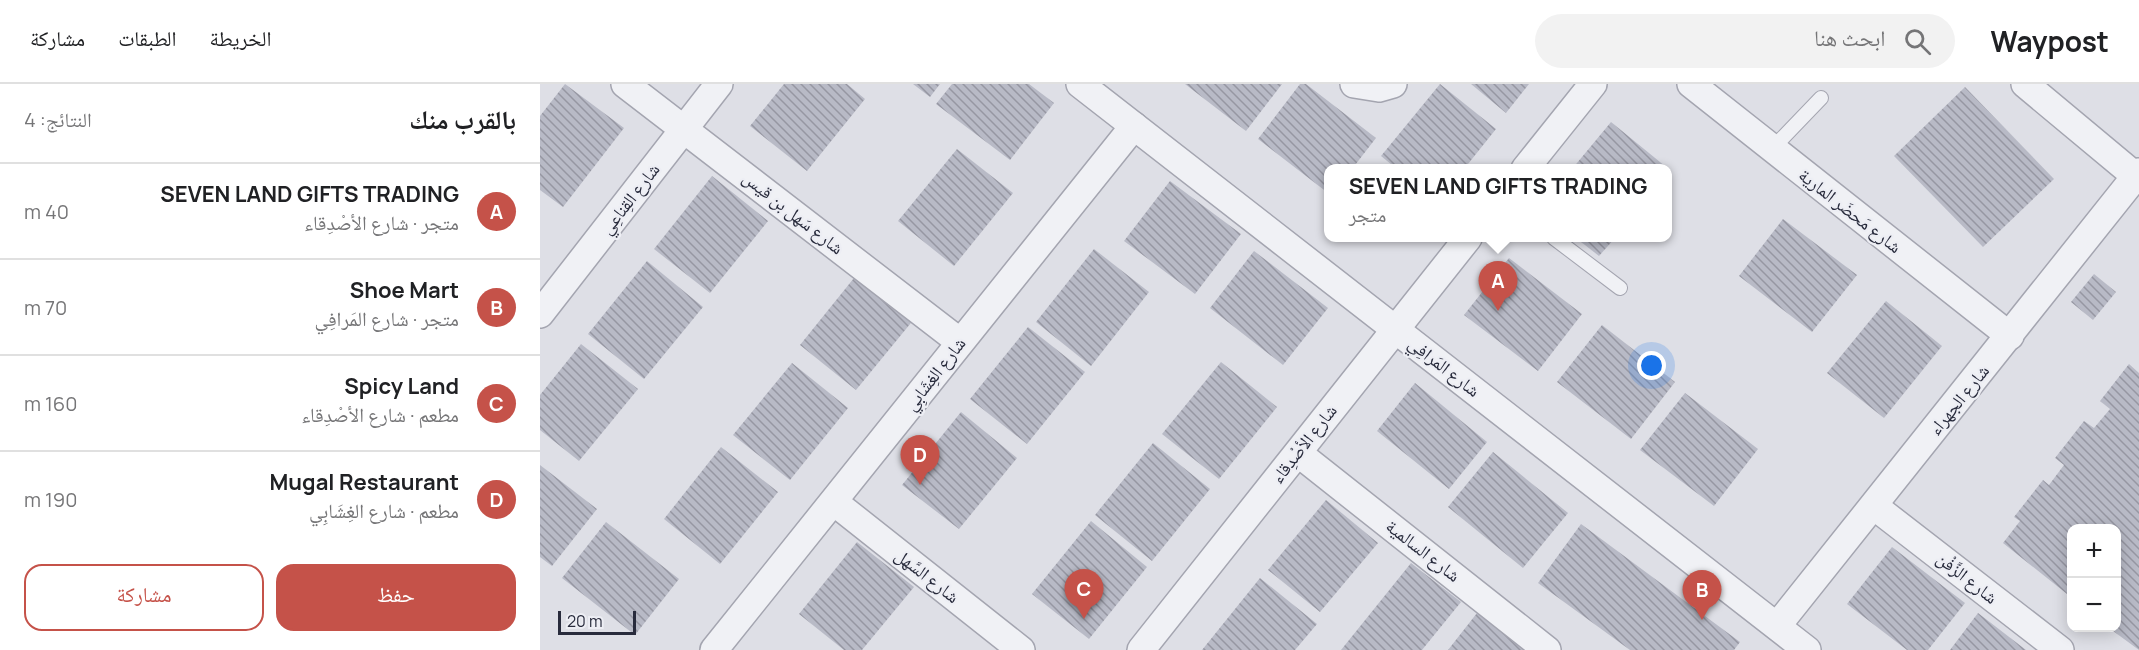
<!DOCTYPE html>
<html lang="ar">
<head>
<meta charset="utf-8">
<style>
	body { margin:0; font-family:Manrope,"Noto Naskh Arabic",sans-serif; background:#f2f2f2; color:#202124; direction:rtl }
	.controls { position:absolute; right:18px; bottom:18px; display:grid; overflow:hidden; border-radius:12px; box-shadow:0 3px 15px #0003 }
	.controls button { width:54px; height:54px; display:grid; place-items:center; padding:0; border:0; border-bottom:2px solid #e0e0e0; background:#fff; color:#202124; font:30px sans-serif }
	.scale { position:absolute; left:18px; bottom:15px; width:78px; box-sizing:border-box; padding-left:6px; border:3px solid #282b3c; border-top:0; font-size:16px; line-height:21px; white-space:nowrap; color:#282b3c; -webkit-text-stroke:4px #edeef4; paint-order:stroke }
	.you { position:absolute; left:1112px; top:282px; width:21px; height:21px; margin:-15px; border:4px solid #fff; border-radius:50%; background:#1a73e8; box-shadow:0 0 0 9px #1a73e833 }
	.badge { display:grid; place-items:center; width:39px; height:39px; border-radius:50%; background:#c55249; color:#fff; font-size:20px; font-weight:700 }
	.pin { position:absolute; translate:-50% -50px; filter:drop-shadow(0 2px 3px #0008) }
	.pin::after { content:''; position:absolute; top:32px; width:21px; height:18px; background:inherit; clip-path:polygon(0 0,100% 0,50% 100%) }
	.popup { position:absolute; left:784px; top:80px; width:348px; height:78px; box-sizing:border-box; display:grid; place-content:center; border-radius:12px; background:#fff; filter:drop-shadow(0 2px 4px #0005); font-size:20px; white-space:nowrap; color:#757577 }
	.popup b { font-size:22px; color:#202124 }
	.popup::after { content:''; position:absolute; left:50%; top:100%; margin-left:-12px; border:12px solid transparent; border-top-color:#fff }
	.list { margin:0; padding:0; list-style:none }
	h2 { display:flex; justify-content:space-between; align-items:center; height:78px; margin:0; padding:0 24px; font-size:26px }
	h2 small { font-size:20px; font-weight:400; color:#757577 }
	.list li { display:grid; grid-template-columns:39px 1fr auto; gap:18px; align-items:center; box-sizing:border-box; height:96px; padding:0 24px; border-top:2px solid #e0e0e0 }
	.list b { display:block; font-size:22px; white-space:nowrap }
	.list p { margin:0; font-size:20px; white-space:nowrap; color:#757577 }
	.list em { font-size:20px; font-style:normal; color:#757577 }
	.actions { display:flex; gap:12px; padding:18px 24px }
	.actions a { flex:1; padding:14px 0; border:2px solid #c55249; border-radius:18px; text-align:center; font-size:21px; color:#c55249 }
	.actions .main { background:#c55249; color:#fff }
	.icon { flex:none; width:33px; height:33px; fill:none; stroke:currentColor; stroke-width:2; stroke-linecap:round; stroke-linejoin:round }
	.map { position:relative; flex:none; width:1599px; height:566px; overflow:hidden; direction:ltr }
	header { display:flex; align-items:center; gap:36px; box-sizing:border-box; height:84px; padding:0 30px; background:#fff; border-bottom:2px solid #e0e0e0 }
	header strong { font-size:28px }
	nav { display:flex; gap:33px; margin-inline-start:auto; font-size:21px }
	.search { width:420px; height:54px; background:#f2f2f2; display:flex; align-items:center; gap:15px; box-sizing:border-box; padding:0 21px; border-radius:33px; color:#757577; font-size:22px }
	main { display:flex }
	aside { flex:1; background:#fff }
	.map>svg:first-child { display:block }
	.building { fill:url(#building-back-hatch) }
	.lines { fill:none; stroke-linecap:round; stroke-linejoin:round }
	.lane-casing { stroke:#a4a5b0; stroke-width:16 }
	.street-casing { stroke:#a4a5b0; stroke-width:30 }
	.lane { stroke:#f0f1f5; stroke-width:14 }
	.street { stroke:#f0f1f5; stroke-width:27 }
	.labels { text-anchor:middle; stroke-width:4.5; stroke-linejoin:round; paint-order:stroke }
	.street-label { font-size:18px; fill:#282b3c; stroke:#edeef4 }
</style>
</head>
<body>
<header>
<strong>Waypost</strong>
<div class="search"><svg class="icon" aria-label="search" viewBox="0 0 24 24"><circle cx="10" cy="10" r="6"/><path d="M15 15l6 6"/></svg>ابحث هنا</div>
<nav><a>الخريطة</a><a>الطبقات</a><a>مشاركة</a></nav>
</header>
<main>
<div class="map">
<svg width="1599" height="566" viewBox="0 0 1599 566">
	<defs>
		<pattern id="building-back-hatch" width="6" height="6" patternUnits="userSpaceOnUse" patternTransform="scale(1.5)"><rect width="6" height="6" fill="#b8bac6"/><path d="M-1 5l2 2M0 0l6 6M5-1l2 2" fill="none" stroke="#9697a2"/></pattern>
	</defs>
	<rect width="100%" height="100%" fill="#dedfe6"/>
	<g class="building">
		<path d="M25,0L84,44L23,123L0,106V32Z"/>
		<path d="M244,0H307L325,15L267,87L210,42Z"/>
		<path d="M373,0H400L390,13Z"/>
		<path d="M412,0H489L514,19L470,76L396,20Z"/>
		<path d="M645,0H742L706,47Z"/>
		<path d="M760,0H766L836,54L812,85H788V109L718,55Z"/>
		<path d="M900,0L956,45L924,85H857L841,72Z"/>
		<path d="M931,0H989L966,29Z"/>
		<path d="M1425,3L1514,95L1443,163L1354,72Z"/>
		<path d="M1071,38L1131,87L1128,91V85H1032Z"/>
		<path d="M417,65L473,109L414,182L358,137Z"/>
		<path d="M172,92L228,137L170,209L114,165Z"/>
		<path d="M630,97L701,150L655,210L584,157Z"/>
		<path d="M1243,135L1317,191L1272,248L1199,192Z"/>
		<path d="M1036,154H1075L1059,172Z"/>
		<path d="M554,165L609,208L551,282L496,238Z"/>
		<path d="M714,167L788,224L743,281L670,224Z"/>
		<path d="M969,174L1042,230L998,287L924,231Z"/>
		<path d="M107,177L163,223L104,295L48,250Z"/>
		<path d="M318,189L375,234L316,306L260,261Z"/>
		<path d="M1554,190L1576,208L1553,236L1531,218Z"/>
		<path d="M1346,217L1402,262L1344,334L1287,289Z"/>
		<path d="M1062,241L1135,298L1091,355L1017,298Z"/>
		<path d="M488,243L545,288L487,360L430,315Z"/>
		<path d="M41,260L98,305L39,377L0,346V311Z"/>
		<path d="M681,278L737,323L679,395L622,350Z"/>
		<path d="M252,279L308,324L250,396L193,351Z"/>
		<path d="M1589,280L1599,289V566L1569,544H1576V444H1532V514L1463,459L1480,437L1474,433L1503,396L1509,401L1524,381L1515,374L1544,337L1554,344L1570,325L1560,317Z"/>
		<path d="M875,299L947,358L909,405L837,347Z"/>
		<path d="M1145,309L1218,365L1174,422L1100,366Z"/>
		<path d="M421,328L477,374L419,445L362,401Z"/>
		<path d="M613,359L670,405L612,477L555,431Z"/>
		<path d="M181,363L238,408L180,480L124,435Z"/>
		<path d="M953,368L1028,429L983,484L908,423Z"/>
		<path d="M0,381L57,425L12,482L0,473Z"/>
		<path d="M786,416L838,459L780,528L728,486Z"/>
		<path d="M551,437L607,483L549,555L492,510Z"/>
		<path d="M66,438L139,495L95,551L22,494Z"/>
		<path d="M1041,440L1200,558L1194,566H1090L998,499Z"/>
		<path d="M317,458L374,503L322,566H304L259,530Z"/>
		<path d="M1352,463L1425,519L1388,566H1367L1307,520Z"/>
		<path d="M871,479L921,518L882,566H801Z"/>
		<path d="M720,494L777,540L755,566H662Z"/>
		<path d="M937,529L985,566H908Z"/>
		<path d="M1438,529L1486,566H1410Z"/>
	</g>
	<g class="lines">
		<g class="lane-casing">
			<g id="lane">
				<path d="M1232,65L1281,14"/>
				<path d="M1014,154L1080,204"/>
			</g>
		</g>
		<g class="street-casing">
			<g id="street">
				<path d="M85,0L420,258"/>
				<path d="M540,0L1267,566"/>
				<path d="M814,0L839,4L853,0"/>
				<path d="M1151,0L1470,252"/>
				<path d="M1485,0L1599,95"/>
				<path d="M985,85L1053,0"/>
				<path d="M0,230L179,0"/>
				<path d="M758,369L1007,566"/>
				<path d="M294,418L481,566"/>
				<path d="M1334,422L1520,566"/>
				<path d="M1237,542L1599,88"/>
				<path d="M174,566L594,42"/>
				<path d="M601,566L928,154"/>
			</g>
		</g>
		<use href="#lane" class="lane"/>
		<use href="#street" class="street"/>
	</g>
	<g class="labels">
		<g class="street-label">
			<text transform="translate(90 115) rotate(-52)" y="6">شارع القِناعِي</text>
			<text transform="translate(1310 127) rotate(38)" y="6">شارع مَحضَر المارية</text>
			<text transform="translate(253 129) rotate(38)" y="6">شارع سَهل بن قيس</text>
			<text transform="translate(904 283) rotate(38)" y="6">شارع المَرافِي</text>
			<text transform="translate(395 290) rotate(-52)" y="6">شارع الغِشَابِي</text>
			<text transform="translate(1419 316) rotate(-51)" y="6">شارع الجهراء</text>
			<text transform="translate(764 360) rotate(-52)" y="6">شارع الأصْدِقاء</text>
			<text transform="translate(883 467) rotate(38)" y="6">شارع السالمية</text>
			<text transform="translate(387 492) rotate(38)" y="6">شارع السَّهل</text>
			<text transform="translate(1427 494) rotate(38)" y="6">شارع الزَّفْن</text>
		</g>
	</g>
</svg>
<div class="controls">
<button>+</button>
<button>−</button>
</div>
<div class="scale">20 m</div>
<div class="you"></div>
<div class="pin badge" style="left:958px;top:227px">A</div>
<div class="popup"><b>SEVEN LAND GIFTS TRADING</b>متجر</div>
<div class="pin badge" style="left:1162px;top:536px">B</div>
<div class="pin badge" style="left:544px;top:535px">C</div>
<div class="pin badge" style="left:380px;top:401px">D</div>
</div>
<aside>
<h2>بالقرب منك<small>النتائج: 4</small></h2>
<ul class="list">
<li><span class="badge">A</span><div><b>SEVEN LAND GIFTS TRADING</b><p>متجر · شارع الأصْدِقاء</p></div><em>40 m</em></li>
<li><span class="badge">B</span><div><b>Shoe Mart</b><p>متجر · شارع المَرافِي</p></div><em>70 m</em></li>
<li><span class="badge">C</span><div><b>Spicy Land</b><p>مطعم · شارع الأصْدِقاء</p></div><em>160 m</em></li>
<li><span class="badge">D</span><div><b>Mugal Restaurant</b><p>مطعم · شارع الغِشَابِي</p></div><em>190 m</em></li>
</ul>
<div class="actions"><a class="main">حفظ</a><a>مشاركة</a></div>
</aside>
</main>
</body>
</html>
